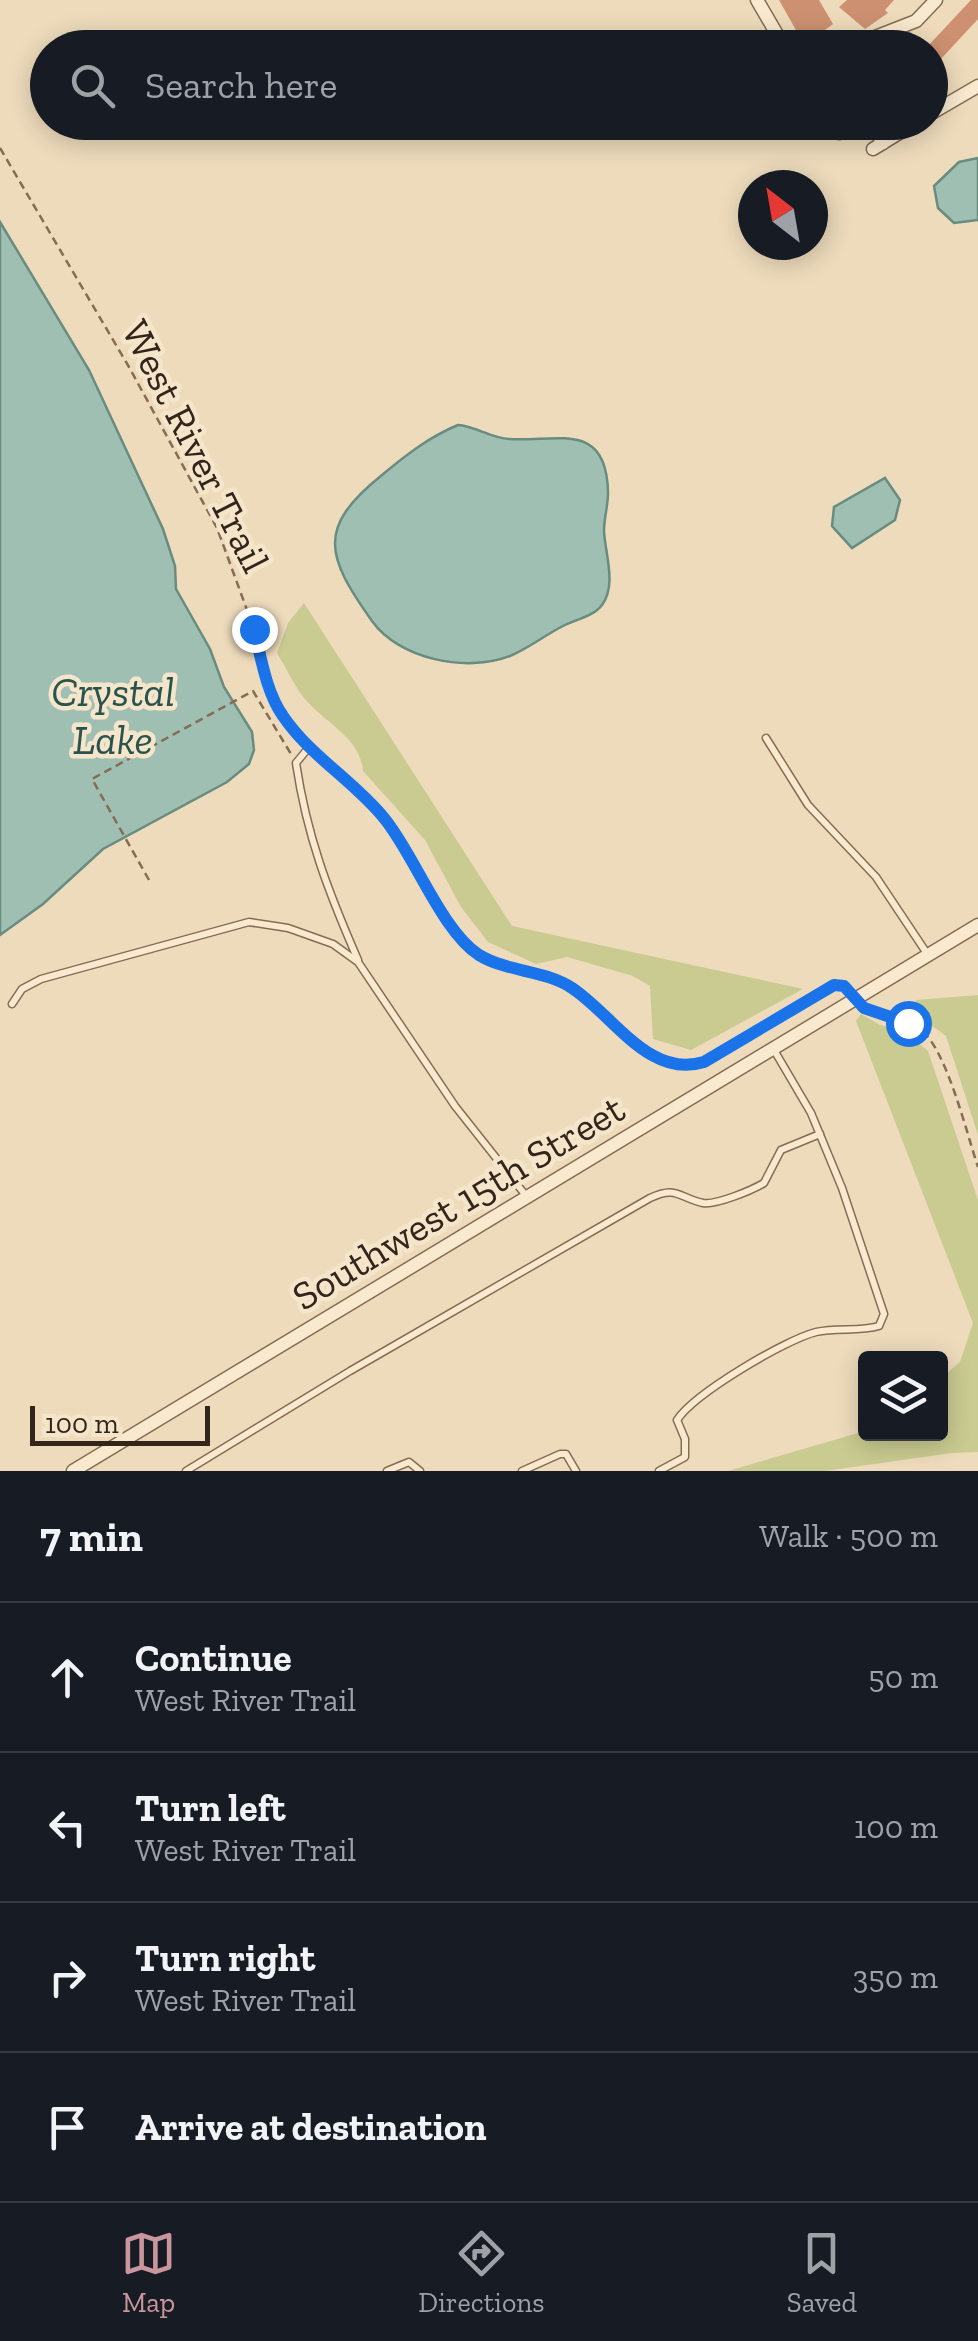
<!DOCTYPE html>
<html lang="en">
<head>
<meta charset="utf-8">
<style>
	body { margin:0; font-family:"Zilla Slab",serif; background:#20242c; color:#f1f3f6 }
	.controls { position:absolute; right:30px; bottom:30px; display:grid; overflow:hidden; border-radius:10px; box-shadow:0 5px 25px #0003 }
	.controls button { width:90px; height:90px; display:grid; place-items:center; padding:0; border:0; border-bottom:2px solid #363941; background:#171b24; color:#f1f3f6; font:50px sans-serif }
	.compass { position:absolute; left:738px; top:170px; width:90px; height:90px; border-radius:50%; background:#171b24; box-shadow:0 5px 25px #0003; rotate:329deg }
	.scale { position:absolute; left:30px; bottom:25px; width:180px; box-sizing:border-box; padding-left:10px; border:5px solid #34251b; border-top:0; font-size:28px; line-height:35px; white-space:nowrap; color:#34251b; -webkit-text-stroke:8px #f5e6cb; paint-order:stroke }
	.stop { position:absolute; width:30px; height:30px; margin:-22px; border:8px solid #1a73e8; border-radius:50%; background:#fff }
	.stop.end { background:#1a73e8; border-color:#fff; box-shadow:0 2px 10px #0008 }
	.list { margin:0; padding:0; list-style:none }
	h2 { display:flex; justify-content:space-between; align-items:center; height:130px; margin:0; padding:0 40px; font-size:42px }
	h2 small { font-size:32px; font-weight:400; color:#9ea1a6 }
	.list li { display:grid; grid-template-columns:65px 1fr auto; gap:30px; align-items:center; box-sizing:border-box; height:150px; padding:0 40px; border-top:2px solid #363941 }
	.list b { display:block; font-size:38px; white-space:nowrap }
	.list p { margin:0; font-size:32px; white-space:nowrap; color:#9ea1a6 }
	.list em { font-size:32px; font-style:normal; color:#9ea1a6 }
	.icon { flex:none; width:55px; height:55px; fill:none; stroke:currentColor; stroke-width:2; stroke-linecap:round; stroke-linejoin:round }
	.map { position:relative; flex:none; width:978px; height:1471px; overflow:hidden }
	.search { position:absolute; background:#171b24; box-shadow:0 5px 25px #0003; left:30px; right:30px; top:30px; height:110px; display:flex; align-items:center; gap:25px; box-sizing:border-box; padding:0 35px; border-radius:55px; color:#9ea1a6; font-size:38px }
	.sheet { height:730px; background:#171b24 }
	nav { display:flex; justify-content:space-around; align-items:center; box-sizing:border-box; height:140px; border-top:2px solid #363941; background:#171b24; font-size:28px; color:#9ea1a6 }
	nav a { display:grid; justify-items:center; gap:5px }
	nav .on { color:#c8969c }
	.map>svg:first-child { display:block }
	.green { fill:#c9cb90 }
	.water { fill:#a0bfb3; stroke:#688c80; stroke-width:2.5 }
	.building { fill:#cd9171 }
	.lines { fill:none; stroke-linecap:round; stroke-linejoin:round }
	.lane-casing { stroke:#856c55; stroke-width:9 }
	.street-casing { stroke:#856c55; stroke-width:15 }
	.path { stroke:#856c55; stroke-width:2.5; stroke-dasharray:8 5; stroke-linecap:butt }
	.lane { stroke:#f9e9cf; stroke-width:6 }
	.street { stroke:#f9e9cf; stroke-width:12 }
	.route { stroke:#1a73e8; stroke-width:12 }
	.labels { text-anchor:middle; stroke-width:9; stroke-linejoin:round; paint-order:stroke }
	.street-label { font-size:40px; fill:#34251b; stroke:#f5e6cb }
	.water-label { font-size:42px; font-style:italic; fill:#29544e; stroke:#f5e6cb }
</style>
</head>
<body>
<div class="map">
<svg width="978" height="1471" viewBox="0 0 978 1471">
	<rect width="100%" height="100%" fill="#eedbbc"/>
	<g class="green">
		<path d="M304,603L512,926L803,989L691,1050L653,1039L650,986L633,976L567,957L536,964L488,942L461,907L425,840L363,771C360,735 321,722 301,694C292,681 285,666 277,653L288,623Z"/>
		<path d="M978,995V1135L946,1036L914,1013L916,1000Z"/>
		<path d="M861,1014L880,1025L901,1029L928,1051L978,1200V1452L952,1453L825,1471H728L865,1431L866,1434H940L941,1378L960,1362L973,1323L856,1021Z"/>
	</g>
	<g class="water">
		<path d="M978,158V220L954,223L938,208L934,186L959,162Z"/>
		<path d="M0,222L89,370L163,529L175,566L176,589L210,649L224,687L252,732L254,750L249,764L227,782L103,849L43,904L0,935Z"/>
		<path d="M458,425C475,426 491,438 509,439C557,442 607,420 608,493C608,506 604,518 604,531C605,553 617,585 602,605C593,617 576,619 563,626C545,635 529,648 510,656C466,673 399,659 372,621C326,556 316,528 382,475C406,455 429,437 458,425Z"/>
		<path d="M885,478L900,500L895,520L852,548L832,526L834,507Z"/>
	</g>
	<g class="building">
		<path d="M779,0H819L833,24L817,36L814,31L801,39Z"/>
		<path d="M847,0H894L885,10L888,13L865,29L839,7Z"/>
		<path d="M971,0H978V19L940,60L927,47Z"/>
	</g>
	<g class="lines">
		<g class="lane-casing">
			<g id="lane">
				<path d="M766,738L808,805L876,877L928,955"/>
				<path d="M310,746L296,763C307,837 328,891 358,960"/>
				<path d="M12,1004L22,989L41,979L249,922L288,928L333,944L358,962L455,1106L527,1197"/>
				<path d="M186,1471L350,1371L650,1198C677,1185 679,1198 703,1203C717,1205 752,1190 764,1183L781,1150L820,1134"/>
				<path d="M387,1471L409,1462L420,1471"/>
				<path d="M522,1471L560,1454H566L576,1471"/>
				<path d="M659,1471L685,1457V1439L677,1420C695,1393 785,1340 816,1332C837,1327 859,1332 879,1326L884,1314L842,1188L811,1113L774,1050"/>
			</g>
		</g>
		<g class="street-casing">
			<g id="street">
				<path d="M757,0L785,48"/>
				<path d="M847,48L916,21L936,0"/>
				<path d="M930,114L978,86"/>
				<path d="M829,122L839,133C865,126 866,115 883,143"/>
				<path d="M873,149L917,122"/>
				<path d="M73,1471L978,925"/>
			</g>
		</g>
		<g class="path">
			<path d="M0,148L129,367L217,528L254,629L280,712L303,740"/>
			<path d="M316,752C339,774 369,796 387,822C412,858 433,906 461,938C491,971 536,965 571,987C614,1014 647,1080 704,1063L834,985L847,990"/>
			<path d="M149,880L92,779L253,691L291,754"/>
			<path d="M863,1007C882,1016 905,1018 921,1030C947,1050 967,1135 978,1167"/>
		</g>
		<use href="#lane" class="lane"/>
		<use href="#street" class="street"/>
	</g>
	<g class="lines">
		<path class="route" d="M254,629C261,657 266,692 283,716C310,756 354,781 384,818C414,854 441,930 479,955C507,972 545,970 572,988C613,1015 649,1079 704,1062L834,985L844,986L864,1008L908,1023"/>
	</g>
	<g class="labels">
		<g class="street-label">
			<text transform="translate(196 446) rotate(63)" y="14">West River Trail</text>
			<text transform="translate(458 1202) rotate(-31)" y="14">Southwest 15th Street</text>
		</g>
		<g class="water-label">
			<text x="113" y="706">Crystal<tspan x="113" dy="48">Lake</tspan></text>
		</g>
	</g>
</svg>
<div class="controls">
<button><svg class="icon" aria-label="layers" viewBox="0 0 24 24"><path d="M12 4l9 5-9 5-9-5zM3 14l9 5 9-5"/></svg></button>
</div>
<svg class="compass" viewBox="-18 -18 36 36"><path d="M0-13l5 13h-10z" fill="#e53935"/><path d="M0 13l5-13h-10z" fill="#9ea1a6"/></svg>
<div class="scale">100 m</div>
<div class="stop" style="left:908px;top:1023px"></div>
<div class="stop end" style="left:254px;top:629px"></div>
<div class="search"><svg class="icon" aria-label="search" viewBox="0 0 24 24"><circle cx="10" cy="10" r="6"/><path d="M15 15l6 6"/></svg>Search here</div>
</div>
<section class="sheet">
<h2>7 min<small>Walk · 500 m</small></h2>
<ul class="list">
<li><svg class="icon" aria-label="ahead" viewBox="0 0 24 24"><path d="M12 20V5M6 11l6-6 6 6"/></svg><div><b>Continue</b><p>West River Trail</p></div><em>50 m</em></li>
<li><svg class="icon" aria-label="left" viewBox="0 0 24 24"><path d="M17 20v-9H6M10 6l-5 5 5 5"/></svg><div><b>Turn left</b><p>West River Trail</p></div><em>100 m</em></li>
<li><svg class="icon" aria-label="right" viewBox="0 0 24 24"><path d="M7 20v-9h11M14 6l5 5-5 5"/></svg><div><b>Turn right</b><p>West River Trail</p></div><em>350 m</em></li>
<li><svg class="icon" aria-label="arrive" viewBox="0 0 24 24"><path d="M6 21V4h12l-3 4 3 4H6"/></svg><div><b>Arrive at destination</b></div></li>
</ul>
</section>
<nav>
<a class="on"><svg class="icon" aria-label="map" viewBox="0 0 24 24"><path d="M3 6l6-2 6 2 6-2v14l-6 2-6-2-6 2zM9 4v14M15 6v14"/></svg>Map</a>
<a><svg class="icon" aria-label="directions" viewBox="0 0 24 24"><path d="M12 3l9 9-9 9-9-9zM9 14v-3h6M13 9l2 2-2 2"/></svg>Directions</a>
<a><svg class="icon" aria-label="saved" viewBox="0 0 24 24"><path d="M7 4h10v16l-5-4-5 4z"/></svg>Saved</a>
</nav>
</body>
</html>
